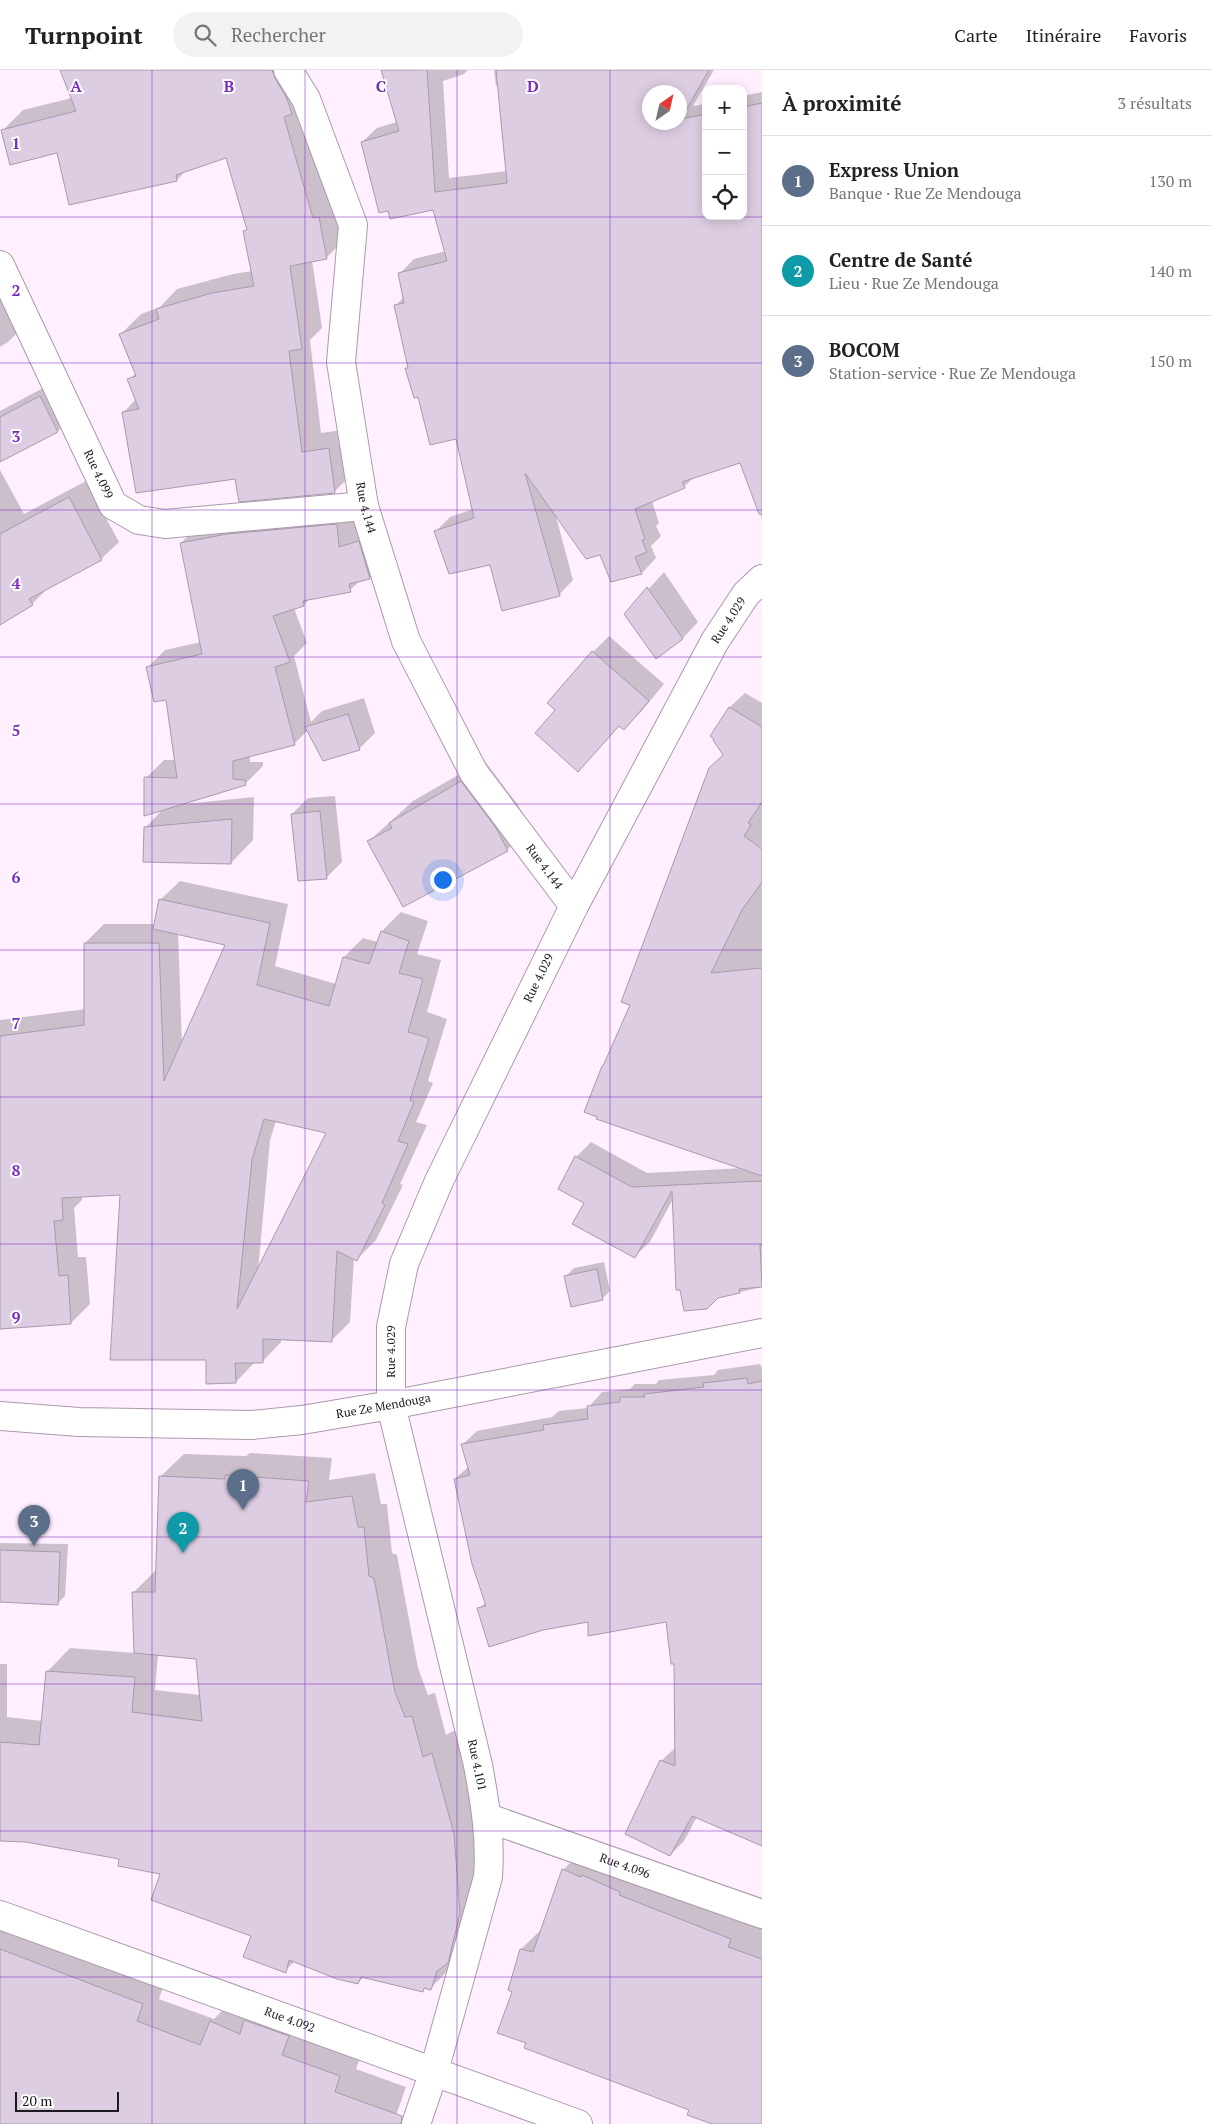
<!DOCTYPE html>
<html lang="fr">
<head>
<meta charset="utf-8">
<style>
	body { margin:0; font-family:"PT Serif",serif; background:#f2f2f2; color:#222 }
	.controls { position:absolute; right:15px; top:15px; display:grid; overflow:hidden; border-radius:10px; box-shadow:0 2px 12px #0003 }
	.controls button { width:45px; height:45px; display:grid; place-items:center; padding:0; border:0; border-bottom:1px solid #e0e0e0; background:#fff; color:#222; font:25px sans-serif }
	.compass { position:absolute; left:642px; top:15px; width:45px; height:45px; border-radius:50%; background:#fff; box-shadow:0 2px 12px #0003; rotate:34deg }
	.scale { position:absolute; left:15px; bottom:12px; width:104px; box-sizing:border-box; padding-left:5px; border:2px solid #1d171e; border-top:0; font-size:14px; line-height:18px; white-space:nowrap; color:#1d171e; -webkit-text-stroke:4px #fff; paint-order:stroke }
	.you { position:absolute; left:442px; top:809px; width:18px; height:18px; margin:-12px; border:4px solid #fff; border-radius:50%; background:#1a73e8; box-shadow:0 0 0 8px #1a73e833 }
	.badge { display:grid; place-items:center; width:32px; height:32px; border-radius:50%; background:#ad1e56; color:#fff; font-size:16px; font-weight:700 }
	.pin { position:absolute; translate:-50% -41px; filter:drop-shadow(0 1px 2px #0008) }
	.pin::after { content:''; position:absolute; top:26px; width:18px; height:15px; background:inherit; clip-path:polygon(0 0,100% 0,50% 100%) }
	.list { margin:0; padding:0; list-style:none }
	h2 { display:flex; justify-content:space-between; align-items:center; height:65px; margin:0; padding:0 20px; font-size:21px }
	h2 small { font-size:16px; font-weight:400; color:#767676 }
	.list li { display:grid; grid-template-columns:32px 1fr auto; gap:15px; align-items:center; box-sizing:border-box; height:90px; padding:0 20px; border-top:1px solid #e0e0e0 }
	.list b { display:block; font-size:19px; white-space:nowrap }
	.list p { margin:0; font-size:16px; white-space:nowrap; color:#767676 }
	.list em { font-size:16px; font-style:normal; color:#767676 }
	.icon { flex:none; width:28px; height:28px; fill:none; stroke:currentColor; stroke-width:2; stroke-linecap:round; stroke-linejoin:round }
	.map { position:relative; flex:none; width:762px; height:2054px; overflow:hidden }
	header { display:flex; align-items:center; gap:30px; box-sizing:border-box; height:70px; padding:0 25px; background:#fff; border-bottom:1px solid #e0e0e0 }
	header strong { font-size:24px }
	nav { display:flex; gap:28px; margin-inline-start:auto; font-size:18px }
	.search { width:350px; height:45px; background:#f2f2f2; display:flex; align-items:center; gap:12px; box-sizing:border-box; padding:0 18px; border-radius:28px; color:#767676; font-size:19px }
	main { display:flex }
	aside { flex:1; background:#fff }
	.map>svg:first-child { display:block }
	.shadow { fill:#0003; fill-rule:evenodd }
	.building { fill:#ddcde2; stroke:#a999ad; fill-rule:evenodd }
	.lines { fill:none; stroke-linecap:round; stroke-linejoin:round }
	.minor-casing { stroke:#ab99ab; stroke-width:30 }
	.major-casing { stroke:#ab99ab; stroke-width:30 }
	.minor { stroke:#fff; stroke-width:28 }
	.major { stroke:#fff; stroke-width:28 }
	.grid { fill:none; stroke:#7b2cbf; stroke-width:1; stroke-opacity:0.55 }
	.labels { text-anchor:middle; stroke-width:4; stroke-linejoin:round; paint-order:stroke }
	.street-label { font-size:12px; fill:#1d171e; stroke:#fff }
	.grid-label { font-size:16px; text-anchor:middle; font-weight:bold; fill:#7b2cbf; stroke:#fff; stroke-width:4; stroke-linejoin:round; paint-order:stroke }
</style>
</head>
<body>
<header>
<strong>Turnpoint</strong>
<div class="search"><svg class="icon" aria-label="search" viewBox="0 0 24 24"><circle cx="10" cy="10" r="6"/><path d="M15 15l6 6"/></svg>Rechercher</div>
<nav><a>Carte</a><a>Itinéraire</a><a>Favoris</a></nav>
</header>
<main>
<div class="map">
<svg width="762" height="2054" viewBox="0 0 762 2054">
	<rect width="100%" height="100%" fill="#ffefff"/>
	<g class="shadow">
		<path d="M61,0H302L346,168L326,188L312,190L322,258L310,270L321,363L349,359L354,402L334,422L236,408L124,342L136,329L129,309L136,303L121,264L141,244L160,237L177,219L233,204L252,201L245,161L248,158L227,86L186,100L177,110L58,82L3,60L23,40L72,28Z"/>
		<path d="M383,0H468L464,4L443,11L449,108L507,101L499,16H496L494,0H714L693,36L706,34V146H743V26L762,22V449L741,391L694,407L684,417L652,431L659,453L656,456L661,466L651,476L656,488L642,503L601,483L555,443L573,510L559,525L491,494L436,461L450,447L473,439L457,368L419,326L407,299L409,297L395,236L404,227L399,204L414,189L446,181L433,138L362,72L377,58L397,52ZM650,22H680V52H650Z"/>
		<path d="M0,214L25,255L8,272L0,277Z"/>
		<path d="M58,310L75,344L58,361L0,390V341Z"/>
		<path d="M0,400L24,444L86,411L119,472L101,489L49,517L32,534L0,547Z"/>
		<path d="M355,437L357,460L377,454L388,490L370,508L361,510L350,520L310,528L304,535L294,538L307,573L294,586L311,652L322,641L364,628L375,663L359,679L308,660L294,674L250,685V692H263V696L245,714L184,734L254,727L253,770L231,793L145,758L164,738L146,708L164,690H176L167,628L147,598L165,580L201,572L181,473L199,455Z"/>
		<path d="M664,502L698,552L683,568L656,587L626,544Z"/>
		<path d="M609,566L664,614L640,643L624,658L620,655L578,700L557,640L593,582Z"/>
		<path d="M745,623L762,633V1217L719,1227L673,1129L650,1172L635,1186L585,1132L576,1087L591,1072L647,1103L744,1098L606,993L631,934L710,698L724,684L715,668L712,666L730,637Z"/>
		<path d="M484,690L518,735L530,757L507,780L403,835L368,772L413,731Z"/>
		<path d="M335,726L342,792L326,808L292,744L308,728Z"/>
		<path d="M180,811L288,834L275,896L336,914L344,887L363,868L378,872L382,861L401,842L428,851L417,884L441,890L427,942L447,949L428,1011L433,1013L416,1052L427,1055L400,1114L403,1115L376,1170L357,1189L354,1188L350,1252L331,1271L281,1269V1272L262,1292H255L236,1312L207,1288L121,1124L82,1126V1130L74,1138L78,1187H86L90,1234L71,1253L0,1258V950L86,939L85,873L104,854H155L160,830ZM178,863L227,874L182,974ZM276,1051L328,1062L258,1201L270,1070Z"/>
		<path d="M604,1192L610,1221L602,1229L566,1206L574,1198Z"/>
		<path d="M760,1294L762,1298V1775L697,1747L684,1771L670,1785L661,1691L676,1677L675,1593L667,1551L589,1550L478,1539L486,1532L455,1409L469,1396L463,1374L477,1361L552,1347L559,1341L588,1338L602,1322L630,1319L635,1314H656L659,1310L714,1305L718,1300Z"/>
		<path d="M250,1383L332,1388L329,1410L375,1403L381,1434H387L392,1483L397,1485L418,1598L428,1625L435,1623L446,1665L455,1660L477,1740L483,1819L453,1895L430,1919L426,1917L422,1921L364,1906L358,1913L295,1891L285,1901L253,1865L161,1803L121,1788L0,1764V1594H7V1647L42,1651L47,1602L70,1578L135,1583L133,1523L156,1500L160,1407L184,1384L246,1386ZM158,1584L197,1588L200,1625L155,1620Z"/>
		<path d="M0,1473L68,1474L65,1526L57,1534L0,1531Z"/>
		<path d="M587,1776L762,1856V2054H715L691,2039L527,1972L514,1922L521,1879L543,1858L563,1800Z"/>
		<path d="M0,1859L165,1911L159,1929L214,1949L234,1929L362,1983L356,1999L406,2017L393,2054H0Z"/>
	</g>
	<g class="building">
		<path d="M60,0H272L275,8L287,29L292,44L284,47L313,148L319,147L327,189L290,196L302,279L289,281L302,382L329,378L335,423L239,432L235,409L136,423L122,342L139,339L127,309L136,306L119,264L159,249L156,239L212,223L254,216L243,161L247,160L226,88L176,105L177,111L69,135L57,83L10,95L1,60L76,41Z"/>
		<path d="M381,0H427L435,122L507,113L496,0H709L681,49L706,44V146H743V37L762,33V444H759L740,393L682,412L685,418L635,439L645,469L642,470L647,482L635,487L642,504L611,512L600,485L586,489L525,403L560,526L502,541L490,495L449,504L434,461L474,448L456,369L430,375L418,327L414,328L405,298H408L394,235L404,233L398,203L447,191L433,140L390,149L388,141L379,143L361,72L399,61ZM650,22H680V52H650Z"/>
		<path d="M40,326L58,362L0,392V347Z"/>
		<path d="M69,427L102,490L29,529L33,535L0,555V464Z"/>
		<path d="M337,454L339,477L359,471L370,509L349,514L351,522L303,531L304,536L273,546L290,592L275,597L295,675L233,691V709L245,710L246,715L144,746V707L177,708L166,630L154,632L146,597L202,584L180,473L227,464Z"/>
		<path d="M647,517L683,569L656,589L624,544Z"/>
		<path d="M592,581L649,631L624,660L619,656L578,702L535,663L555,640L547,633Z"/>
		<path d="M729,637L762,657V732L748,753L751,755L744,766L762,779V812L742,840L711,903L762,898V1106L596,1049L597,1047L584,1042L602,996H603L630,935L621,932L709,698L723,685L713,670L714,669L710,666Z"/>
		<path d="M348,644L360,680L323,691L305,657Z"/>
		<path d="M461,711L496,758L508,781L403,837L367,771L392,758L389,753Z"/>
		<path d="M320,741L327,809L298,811L291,744Z"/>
		<path d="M232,749L231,794L143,792L144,757Z"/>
		<path d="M159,829L270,853L257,915L329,936L343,887L369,894L381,861L409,871L399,903L423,909L408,962L429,968L410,1030L414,1032L398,1071L408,1074L382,1133L385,1135L357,1191L337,1181L332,1272L263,1269V1293H235L236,1313L206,1314V1290H110L120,1125L62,1128L63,1150L54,1151L59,1206L68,1205L71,1254L0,1259V966L84,955V873H159L164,1011L225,875L153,859ZM264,1049L326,1063L237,1239L252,1090Z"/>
		<path d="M575,1086L632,1117L762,1111V1175H760L762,1217L739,1219L740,1223L718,1228L707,1239L684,1241L680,1220H676L672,1121L635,1188L572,1154L584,1133L558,1119Z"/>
		<path d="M597,1199L603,1230L571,1237L564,1206Z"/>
		<path d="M747,1308L748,1314L762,1311V1776L692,1746L670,1786L625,1764L660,1690L675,1696L674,1594H671L666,1552L588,1566V1552L543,1560L489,1577L477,1538L486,1536L472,1494L454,1409L470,1405L461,1374L544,1360L543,1355L588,1349L587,1336L620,1332V1327H645L644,1324L704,1317L703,1313Z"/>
		<path d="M225,1405L309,1411L306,1432L352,1426L358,1457H364L369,1506L374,1508L395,1622L405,1647L412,1646L423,1687L432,1683L454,1764L460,1843L448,1893L437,1901L431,1920L424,1918L423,1922L361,1907L358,1914L337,1909L289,1890L286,1903L243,1887L251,1866L151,1830L160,1804L118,1796L119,1789L26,1772L0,1771V1672L39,1675L46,1601L135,1607L132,1642L202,1651L196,1589L134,1583L132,1522H155L159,1406L225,1409Z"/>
		<path d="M0,1480L60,1482L58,1535L0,1532Z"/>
		<path d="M562,1799L581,1807L582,1805L620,1822L619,1825L731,1869L728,1877L762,1889V2054H712L687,2045L689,2040L524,1978L526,1973L497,1963L512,1922L508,1920L520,1879L533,1882Z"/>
		<path d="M0,1879L143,1934L137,1951L200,1975L210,1951L240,1964L244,1950L289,1966L282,1985L340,2006L335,2022L402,2046L401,2054H0Z"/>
	</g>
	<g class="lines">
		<g class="minor-casing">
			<g id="minor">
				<path id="s1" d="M288,0L306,29L353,155L341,292L364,436L406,571L474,703L574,836"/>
				<path id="s2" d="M0,195L113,435L139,450L165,454L364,436"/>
				<path id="s3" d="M488,1748L762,1844"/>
				<path id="s4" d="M0,1845L578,2054"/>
				<path id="s5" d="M416,2054L434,2001L488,1807C491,1768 485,1733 478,1695L391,1335V1257L404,1194L439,1111L574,836L715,571L746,524L762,509"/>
			</g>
		</g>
		<g class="major-casing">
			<g id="major">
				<path id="s6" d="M0,1346L79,1352L252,1355L302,1350L391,1335L762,1263"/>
			</g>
		</g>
		<use href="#minor" class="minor"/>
		<use href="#major" class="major"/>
	</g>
	<path class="grid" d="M152,0V2054M305,0V2054M457,0V2054M610,0V2054M0,147H762M0,293H762M0,440H762M0,587H762M0,734H762M0,880H762M0,1027H762M0,1174H762M0,1320H762M0,1467H762M0,1614H762M0,1761H762M0,1907H762"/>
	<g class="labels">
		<g class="street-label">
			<text dy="4" stroke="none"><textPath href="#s2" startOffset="231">Rue 4.099</textPath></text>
			<text dy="4" stroke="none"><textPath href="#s1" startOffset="454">Rue 4.144</textPath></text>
			<text dy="4" stroke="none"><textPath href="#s5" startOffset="1604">Rue 4.029</textPath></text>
			<text dy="4" stroke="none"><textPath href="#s1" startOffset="859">Rue 4.144</textPath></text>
			<text dy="4" stroke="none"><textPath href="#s5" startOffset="1199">Rue 4.029</textPath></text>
			<text dy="4" stroke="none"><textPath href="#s5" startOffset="794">Rue 4.029</textPath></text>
			<text dy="4" stroke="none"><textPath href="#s6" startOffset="385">Rue Ze Mendouga</textPath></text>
			<text transform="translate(477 1695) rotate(78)" y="4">Rue 4.101</text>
			<text dy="4" stroke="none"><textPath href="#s3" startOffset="145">Rue 4.096</textPath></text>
			<text dy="4" stroke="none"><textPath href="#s4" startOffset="308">Rue 4.092</textPath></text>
		</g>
	</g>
	<g class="grid-label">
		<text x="76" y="22">A</text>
		<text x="229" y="22">B</text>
		<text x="381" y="22">C</text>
		<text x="533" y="22">D</text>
		<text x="16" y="79">1</text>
		<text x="16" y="226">2</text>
		<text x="16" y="372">3</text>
		<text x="16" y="519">4</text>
		<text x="16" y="666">5</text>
		<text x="16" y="813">6</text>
		<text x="16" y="959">7</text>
		<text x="16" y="1106">8</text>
		<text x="16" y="1253">9</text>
	</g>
</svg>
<div class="controls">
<button>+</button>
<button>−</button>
<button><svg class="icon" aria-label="locate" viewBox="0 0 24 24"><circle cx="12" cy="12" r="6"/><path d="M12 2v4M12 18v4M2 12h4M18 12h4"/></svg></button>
</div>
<svg class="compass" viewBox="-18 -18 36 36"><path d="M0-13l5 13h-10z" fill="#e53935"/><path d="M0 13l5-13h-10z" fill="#767676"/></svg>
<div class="scale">20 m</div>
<div class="you"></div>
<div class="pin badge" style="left:243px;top:1440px;background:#5c6f8a">1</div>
<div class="pin badge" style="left:183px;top:1483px;background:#0f9aa8">2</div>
<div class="pin badge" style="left:34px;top:1476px;background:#5c6f8a">3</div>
</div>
<aside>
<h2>À proximité<small>3 résultats</small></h2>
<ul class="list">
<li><span class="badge" style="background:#5c6f8a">1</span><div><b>Express Union</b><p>Banque · Rue Ze Mendouga</p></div><em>130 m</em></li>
<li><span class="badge" style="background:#0f9aa8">2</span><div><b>Centre de Santé</b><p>Lieu · Rue Ze Mendouga</p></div><em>140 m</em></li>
<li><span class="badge" style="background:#5c6f8a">3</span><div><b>BOCOM</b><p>Station-service · Rue Ze Mendouga</p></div><em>150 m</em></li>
</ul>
</aside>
</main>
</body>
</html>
